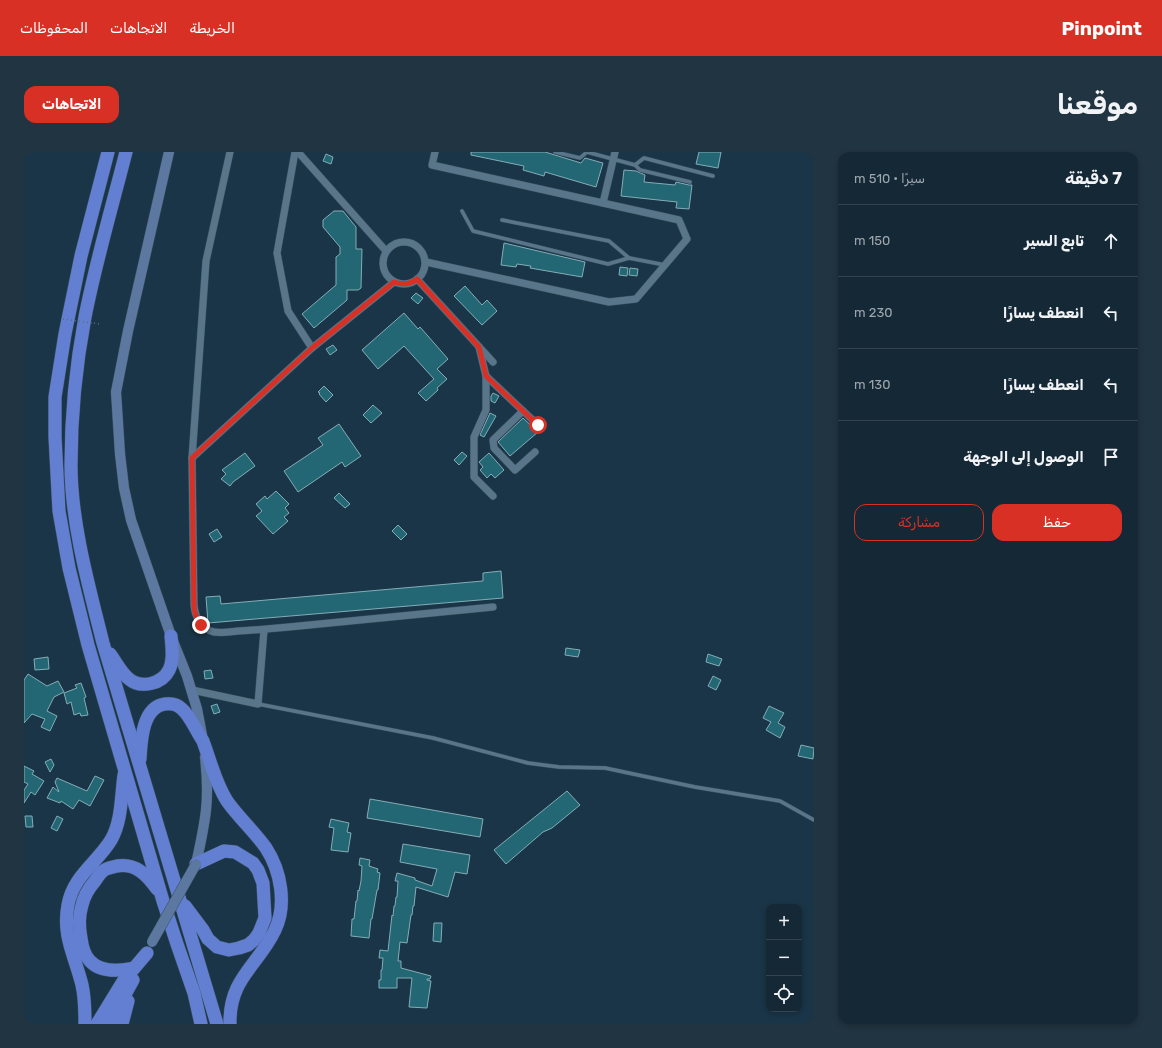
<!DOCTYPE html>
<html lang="ar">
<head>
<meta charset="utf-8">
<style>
	body { margin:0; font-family:Rubik,"Noto Sans Arabic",sans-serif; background:#213441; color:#f1f3f6; direction:rtl }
	.controls { position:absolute; right:12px; bottom:12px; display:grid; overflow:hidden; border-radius:8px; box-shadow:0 2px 6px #0003 }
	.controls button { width:36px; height:36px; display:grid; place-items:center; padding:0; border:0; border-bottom:1px solid #334450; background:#142835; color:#f1f3f6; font:20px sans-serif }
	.stop { position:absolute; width:12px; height:12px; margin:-9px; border:3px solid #d93025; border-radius:50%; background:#fff }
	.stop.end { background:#d93025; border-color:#fff; box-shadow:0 1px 4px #0008 }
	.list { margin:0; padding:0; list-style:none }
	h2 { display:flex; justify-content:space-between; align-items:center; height:52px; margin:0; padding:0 16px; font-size:17px }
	h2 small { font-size:13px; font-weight:400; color:#9da6ad }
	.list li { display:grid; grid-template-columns:26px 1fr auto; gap:12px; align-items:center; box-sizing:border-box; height:72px; padding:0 16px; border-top:1px solid #334450 }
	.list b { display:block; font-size:15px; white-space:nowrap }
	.list em { font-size:13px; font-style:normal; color:#9da6ad }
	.actions { display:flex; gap:8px; padding:12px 16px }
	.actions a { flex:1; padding:9px 0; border:1px solid #d93025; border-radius:12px; text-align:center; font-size:14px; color:#d93025 }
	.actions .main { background:#d93025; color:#fff }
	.icon { flex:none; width:22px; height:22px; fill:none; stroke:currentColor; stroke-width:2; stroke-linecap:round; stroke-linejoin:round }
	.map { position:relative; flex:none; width:790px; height:872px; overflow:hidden; direction:ltr; border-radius:12px }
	header { display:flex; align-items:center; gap:24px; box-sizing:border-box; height:56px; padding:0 20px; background:#d93025; color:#fff }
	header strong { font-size:19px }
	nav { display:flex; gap:22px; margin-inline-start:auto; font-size:14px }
	.intro { display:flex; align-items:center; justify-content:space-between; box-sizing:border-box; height:96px; padding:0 24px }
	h1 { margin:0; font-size:28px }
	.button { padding:10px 18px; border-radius:12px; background:#d93025; color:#fff; font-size:14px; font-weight:700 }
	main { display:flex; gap:24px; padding:0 24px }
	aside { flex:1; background:#142835; border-radius:12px; box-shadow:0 2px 6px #0003 }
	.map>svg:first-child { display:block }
	.building { fill:#236774; stroke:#84adb6 }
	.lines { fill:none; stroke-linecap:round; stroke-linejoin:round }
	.service-casing { stroke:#39505f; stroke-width:4.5 }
	.minor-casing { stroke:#39505f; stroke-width:8 }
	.secondary-casing { stroke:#39505f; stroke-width:11 }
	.motorway-casing { stroke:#39505f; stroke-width:14 }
	.path { stroke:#566d7d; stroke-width:1.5; stroke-dasharray:1 3; stroke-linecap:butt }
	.service { stroke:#59758a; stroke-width:3.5 }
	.minor { stroke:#59758a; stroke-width:7 }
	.secondary { stroke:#5c78a0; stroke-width:10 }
	.motorway { stroke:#637fd2; stroke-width:13 }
	.secondary-bridge-casing { stroke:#39505f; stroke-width:11; stroke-linecap:butt }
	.path-bridge { stroke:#566d7d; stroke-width:1.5; stroke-dasharray:1 3; stroke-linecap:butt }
	.secondary-bridge { stroke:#5c78a0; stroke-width:10 }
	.route { stroke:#d93025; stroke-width:5 }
</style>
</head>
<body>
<header>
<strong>Pinpoint</strong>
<nav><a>الخريطة</a><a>الاتجاهات</a><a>المحفوظات</a></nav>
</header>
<div class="intro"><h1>موقعنا</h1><a class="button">الاتجاهات</a></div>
<main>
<aside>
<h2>7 دقيقة<small>سيرًا · 510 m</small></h2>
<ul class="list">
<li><svg class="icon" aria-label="ahead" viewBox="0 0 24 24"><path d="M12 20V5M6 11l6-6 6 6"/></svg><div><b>تابع السير</b></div><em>150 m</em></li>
<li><svg class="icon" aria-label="left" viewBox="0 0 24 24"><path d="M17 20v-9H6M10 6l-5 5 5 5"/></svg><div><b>انعطف يسارًا</b></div><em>230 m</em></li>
<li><svg class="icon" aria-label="left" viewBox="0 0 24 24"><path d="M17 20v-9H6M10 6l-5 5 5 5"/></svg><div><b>انعطف يسارًا</b></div><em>130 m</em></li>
<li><svg class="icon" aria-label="arrive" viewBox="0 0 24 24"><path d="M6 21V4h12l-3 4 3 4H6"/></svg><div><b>الوصول إلى الوجهة</b></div></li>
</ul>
<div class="actions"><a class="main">حفظ</a><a>مشاركة</a></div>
</aside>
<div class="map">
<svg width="790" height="872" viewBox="0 0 790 872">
	<rect width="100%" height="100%" fill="#1a3547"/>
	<g class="building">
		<path d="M447,0H521L557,11L561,6L579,11L572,35L521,20L520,24L499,18L500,14L447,3Z"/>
		<path d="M675,0H697L694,16L672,12Z"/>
		<path d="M302,2L309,5L307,12L299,9Z"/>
		<path d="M600,18L612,19L621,23L620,30L651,33L652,30L665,33H668L665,57L652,56L653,50L597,44Z"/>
		<path d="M310,59H319L332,75V97H338L337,136L334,138H323V148L290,176L278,162L312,133V105L316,102V95L299,75V68Z"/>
		<path d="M480,91L561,110L558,125L506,116L507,114L493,112L492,115L477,113Z"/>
		<path d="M596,115L604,116L603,124L595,123Z"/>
		<path d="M606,116L614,117L613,124L605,123Z"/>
		<path d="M441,134L458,153L463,148L473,159L458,173L430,144Z"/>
		<path d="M392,141L399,146L394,152L387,146Z"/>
		<path d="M380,161L394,177L396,175L424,207L413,217L423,227L413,236L414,238L402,249L394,241L410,227L380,194L354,217L338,198Z"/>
		<path d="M309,193L313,198L306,203L302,197Z"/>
		<path d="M300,234L309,243L302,250L295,242L296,241L294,240Z"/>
		<path d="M469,241L475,244L471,251L467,249V244Z"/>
		<path d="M349,253L358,261L347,271L339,263Z"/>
		<path d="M466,261L472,264L460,285L456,283Z"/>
		<path d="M499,266L514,280L486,304L474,290Z"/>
		<path d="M315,272L337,304L321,315L318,310L274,340L260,319L299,293L294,286Z"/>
		<path d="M438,300L443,304L435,313L430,308Z"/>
		<path d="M221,301L231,314L209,330L206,334L197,327L202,322L198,318Z"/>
		<path d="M465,301L480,318L471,326L467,322L463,326L456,318L459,315L455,310Z"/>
		<path d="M252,339L265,352L261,356L265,361L260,365L264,369L249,382L232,364L238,359L232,352L241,344L243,347Z"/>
		<path d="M315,341L326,352L321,356L310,346Z"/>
		<path d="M374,373L383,382L377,388L368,379Z"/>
		<path d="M193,377L198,385L190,390L185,382Z"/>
		<path d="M477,419L479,446L184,471L182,445L196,444L197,452L459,429V421Z"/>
		<path d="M542,496L556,498L554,505L541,503Z"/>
		<path d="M684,502L698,507L695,514L682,510Z"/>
		<path d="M24,505L25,517L11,518L10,507Z"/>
		<path d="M187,518L189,526L181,527L180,519Z"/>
		<path d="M4,522L23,534L34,529L40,540L30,545L23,559L33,564L26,579L17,575L21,567L8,562L0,571V528Z"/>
		<path d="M689,524L697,528L692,538L684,534Z"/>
		<path d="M57,531L62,545L60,546L64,563L57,564L56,561L50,563L47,550L43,552L40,541L53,536L51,533Z"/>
		<path d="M193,552L196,560L190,562L187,554Z"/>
		<path d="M745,554L760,561L754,571L761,575L756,586L742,578L747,570L739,566Z"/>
		<path d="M777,593L790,596L789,607L774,604Z"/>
		<path d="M27,607L30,613L26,620L21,610Z"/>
		<path d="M0,614L10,619L8,622L20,629L11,643L7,640L0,651V638L4,632L0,630Z"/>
		<path d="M71,624L80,628L66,654L55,648L49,657L37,649L36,651L23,646L29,635L35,640L31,630L33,626L63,639Z"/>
		<path d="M543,639L556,653L528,676L519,680L482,712L470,698Z"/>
		<path d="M346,647L459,667L456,685L343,666Z"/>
		<path d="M1,664H8L9,675H2Z"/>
		<path d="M33,664L39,667L33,679L27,676Z"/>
		<path d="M307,667L325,671L323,680L327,681L324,700L307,698L310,676L305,675Z"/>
		<path d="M379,692L446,703L443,722L431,720L424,745L392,735L390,754H389L388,763H387L383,791L376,790L374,809H377V816L407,824L406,827H403V828L407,829L403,856L385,855L388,826H373V836H355V828H357V818H358L359,806H355L356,798L364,799L368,763L369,764L370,754H371L372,745H373L374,729H371L373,721L391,726V728L408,734L413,717L376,710Z"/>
		<path d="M336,706L346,708L345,714L354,717L353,720L356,721L354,738H353L348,767H347L345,786L327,784L328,767H330L332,749H333L334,738L335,739L337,729L338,714L335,713Z"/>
		<path d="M410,771H418L417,790L409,789Z"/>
	</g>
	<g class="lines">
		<g class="service-casing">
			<g id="service">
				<path d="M531,0L556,6L563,0"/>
				<path d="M563,0L611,13"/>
				<path d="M666,30L616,18L611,13L620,6L689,24"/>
				<path d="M438,59L449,79L584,112L605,106"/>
				<path d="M478,68L585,89L605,106L641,113"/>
				<path d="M234,552L409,586L504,611L535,615L581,616L671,635L756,649L790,668"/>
			</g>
		</g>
		<g class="minor-casing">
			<g id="minor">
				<path d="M206,0L182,109L168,306L170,453C171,465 177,477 190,480C198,481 207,480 214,479C235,478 255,476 275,474C340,468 404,461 469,455"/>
				<path d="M271,0L253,101L264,159L288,196"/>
				<path d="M274,0L362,99"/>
				<path d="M579,51L591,0"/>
				<circle cx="380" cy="111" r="21"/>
				<path d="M402,110L585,150L612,147L663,87L655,68L408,13L411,0"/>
				<path d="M393,127L469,210"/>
				<path d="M455,195L462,224V258L450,285V325L469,344"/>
				<path d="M462,224L514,273"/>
				<path d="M499,259L469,288L470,296L491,318L511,300"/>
				<path d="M168,306L288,196L370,130"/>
				<path d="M168,538L234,552L240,478"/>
			</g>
		</g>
		<g class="secondary-casing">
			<g id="secondary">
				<path d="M145,0L104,179L92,240L96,302L100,336L107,368L147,484L163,524L173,557L178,583"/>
				<path d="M172,712C176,694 180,676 182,658C184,640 183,623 181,605"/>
			</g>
		</g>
		<g class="motorway-casing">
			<g id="motorway">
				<path d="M84,0L57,104L41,182L31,245V285L35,359L45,416L64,493L139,749L153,792L170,841L177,872"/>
				<path d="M102,0C88,55 72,109 61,165C52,213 47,264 47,313C47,371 65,435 79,491L193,872"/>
				<path d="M86,502C92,510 97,521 105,527C117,537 138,532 145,518C150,508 148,495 147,484"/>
				<path d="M180,592C187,611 192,632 203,649C215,666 230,679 242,696C257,719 263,753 251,778C234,814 205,826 206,872"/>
				<path d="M116,607C117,590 118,555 141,552C148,551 153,552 158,557C167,565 172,579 179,589"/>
				<path d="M161,754L179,778L184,787L193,795L205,798L215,796L224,793L230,788L235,781L241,766L239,731L234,718L229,711L211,700L200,699L172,712"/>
				<path d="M110,816C96,819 77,821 66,809C60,803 58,794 57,786C55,776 55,763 58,753C60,744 65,736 71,729C73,726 76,721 79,719C82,716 89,715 93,714C112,711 123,723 133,737"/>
				<path d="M61,872C61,859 61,846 58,833C51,804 38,784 44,753C49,724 73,711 87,688C98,669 97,644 100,623"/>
				<path d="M73,872L100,828L123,801"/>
				<path d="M85,872L109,828"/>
				<path d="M98,872L104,849"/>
			</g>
		</g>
		<path class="path" d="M70,171L76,172"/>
		<use href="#service" class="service"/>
		<use href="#minor" class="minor"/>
		<use href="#secondary" class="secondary"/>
		<use href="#motorway" class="motorway"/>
		<g class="secondary-bridge-casing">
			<path id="secondary-bridge" d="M128,790L172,712"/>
		</g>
		<path class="path-bridge" d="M39,167L68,171"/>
		<use href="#secondary-bridge" class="secondary-bridge"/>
	</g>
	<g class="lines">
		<path class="route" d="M177,473C172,466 170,461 170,453L168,306L288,196L370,130C379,133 386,133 393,127L455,195L462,224L514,273"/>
	</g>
</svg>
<div class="controls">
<button>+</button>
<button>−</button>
<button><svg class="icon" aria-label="locate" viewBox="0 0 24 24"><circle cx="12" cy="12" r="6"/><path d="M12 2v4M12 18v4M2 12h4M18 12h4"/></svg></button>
</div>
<div class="stop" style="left:514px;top:273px"></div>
<div class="stop end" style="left:177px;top:473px"></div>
</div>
</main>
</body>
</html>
